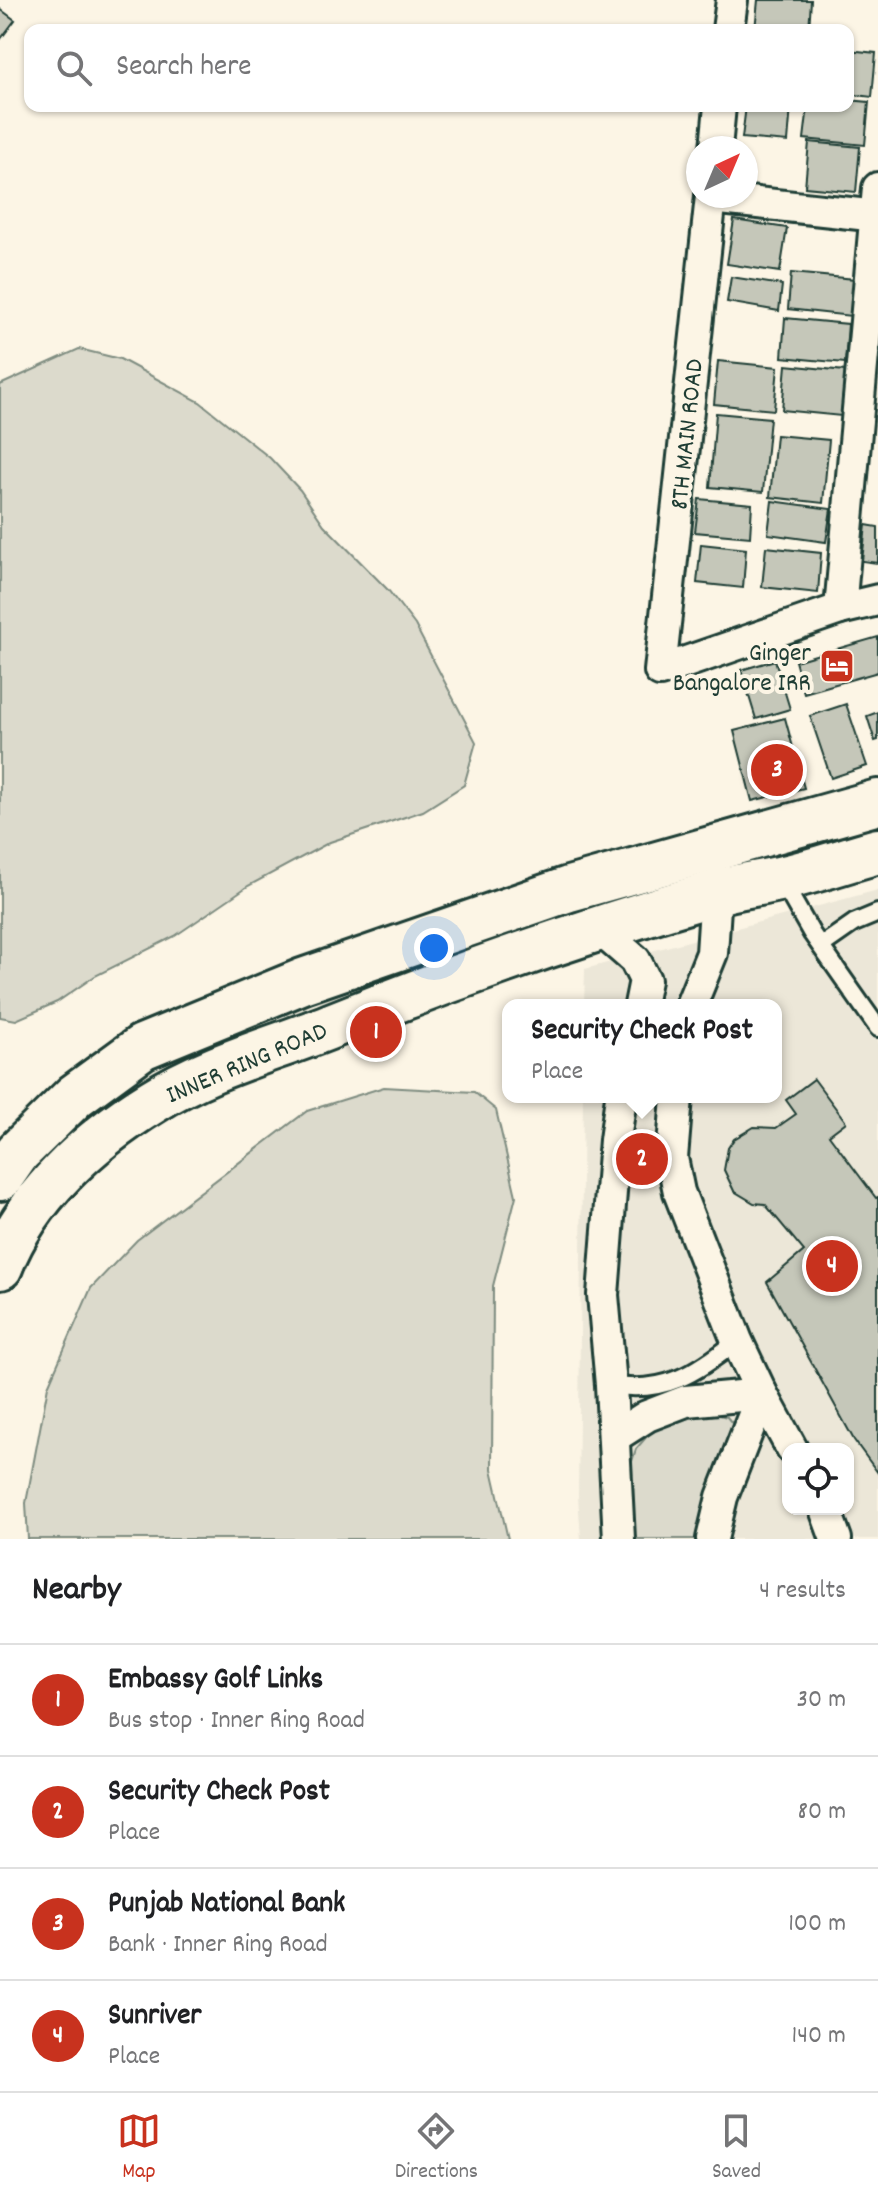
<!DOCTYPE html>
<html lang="en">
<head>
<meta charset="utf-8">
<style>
	body { margin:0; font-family:Dekko,sans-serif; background:#f6f6f6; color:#202124 }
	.controls { position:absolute; right:24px; bottom:24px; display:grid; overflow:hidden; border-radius:16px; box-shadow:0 2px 6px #0004 }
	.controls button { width:72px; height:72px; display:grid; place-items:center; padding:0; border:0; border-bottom:2px solid #e0e0e0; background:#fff; color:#202124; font:40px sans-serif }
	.compass { position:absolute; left:686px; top:136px; width:72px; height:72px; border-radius:50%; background:#fff; box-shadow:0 2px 6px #0004; rotate:44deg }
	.you { position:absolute; left:434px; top:948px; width:28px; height:28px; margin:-20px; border:6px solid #fff; border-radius:50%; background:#1a73e8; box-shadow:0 0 0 12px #1a73e833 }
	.badge { display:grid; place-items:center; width:52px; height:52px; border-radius:50%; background:#c8321e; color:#fff; font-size:26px; font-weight:700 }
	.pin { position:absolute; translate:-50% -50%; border:4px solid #fff; box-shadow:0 2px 8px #0006 }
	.popup { position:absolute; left:502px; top:999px; width:280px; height:104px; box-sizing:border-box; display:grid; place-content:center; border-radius:16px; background:#fff; filter:drop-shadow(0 2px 6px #0005); font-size:26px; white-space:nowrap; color:#757577 }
	.popup b { font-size:30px; color:#202124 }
	.popup::after { content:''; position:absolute; left:50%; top:100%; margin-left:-16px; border:16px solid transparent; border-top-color:#fff }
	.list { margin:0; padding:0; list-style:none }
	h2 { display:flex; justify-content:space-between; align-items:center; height:104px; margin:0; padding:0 32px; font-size:34px }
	h2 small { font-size:26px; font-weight:400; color:#757577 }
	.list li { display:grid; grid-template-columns:52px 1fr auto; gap:24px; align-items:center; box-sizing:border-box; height:112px; padding:0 32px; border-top:2px solid #e0e0e0 }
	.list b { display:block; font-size:30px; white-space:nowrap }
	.list p { margin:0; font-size:26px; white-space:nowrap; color:#757577 }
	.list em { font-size:26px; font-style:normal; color:#757577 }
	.icon { flex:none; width:44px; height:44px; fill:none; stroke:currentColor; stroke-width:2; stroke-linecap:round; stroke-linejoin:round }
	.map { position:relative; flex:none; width:878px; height:1539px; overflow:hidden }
	.search { position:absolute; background:#fff; box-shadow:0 2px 6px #0004; left:24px; right:24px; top:24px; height:88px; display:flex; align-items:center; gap:20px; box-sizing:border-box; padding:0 28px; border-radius:16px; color:#757577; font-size:30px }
	.sheet { height:552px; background:#fff }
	nav { display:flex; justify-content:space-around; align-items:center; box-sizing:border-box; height:112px; border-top:2px solid #e0e0e0; background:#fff; font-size:22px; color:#757577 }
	nav a { display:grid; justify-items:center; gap:4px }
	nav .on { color:#c8321e }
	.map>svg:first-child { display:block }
	.built { fill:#ece7d8; fill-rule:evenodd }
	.green { fill:#dcdacc; stroke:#7e8c80; stroke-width:2 }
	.building { fill:#c5c7b9; stroke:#1f3d34; stroke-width:2 }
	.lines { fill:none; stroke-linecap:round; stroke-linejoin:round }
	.lane-casing { stroke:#1f3d34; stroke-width:22 }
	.street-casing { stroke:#1f3d34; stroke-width:36 }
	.primary-casing { stroke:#1f3d34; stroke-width:50 }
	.lane { stroke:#fcf5e5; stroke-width:16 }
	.street { stroke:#fcf5e5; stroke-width:30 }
	.primary { stroke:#fcf5e5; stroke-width:44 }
	.labels { text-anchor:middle; stroke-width:8; stroke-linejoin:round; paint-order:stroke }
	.street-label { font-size:26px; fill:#1f3d34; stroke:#fcf5e5 }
	.poi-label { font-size:26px; fill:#1f3d34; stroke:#fcf5e5; text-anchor:end }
</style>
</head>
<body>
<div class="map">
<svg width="878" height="1539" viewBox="0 0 878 1539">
	<rect width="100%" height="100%" fill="#fcf5e5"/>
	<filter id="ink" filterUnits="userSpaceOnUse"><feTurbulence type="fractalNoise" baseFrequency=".0125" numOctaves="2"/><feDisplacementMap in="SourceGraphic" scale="16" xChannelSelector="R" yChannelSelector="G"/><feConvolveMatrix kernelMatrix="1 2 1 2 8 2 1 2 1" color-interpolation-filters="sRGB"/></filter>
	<g filter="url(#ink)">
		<path class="built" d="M878,890V1539H581L578,1496L583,1097H776V1005H584L585,969ZM788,1449H848V1509H788Z"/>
		<g class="green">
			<path d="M79,349L120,359L200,402L270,458L300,490L324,525L388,590L415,625L476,742L464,785L423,811L330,842L248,886L175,936L95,976L57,1002L16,1020L0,1017V385Z"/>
			<path d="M384,1087L474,1092L496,1110L516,1196L493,1286L492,1469L508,1539H28L26,1503L48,1386L91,1288L137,1240L307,1111Z"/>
			<path d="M712,1413L727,1417L736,1428L698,1539H635L632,1533L626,1480L636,1449L655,1427L682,1414Z"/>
		</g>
		<g class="building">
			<path d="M758,0H811L809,30H755Z"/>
			<path d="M0,9L15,20L0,40Z"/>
			<path d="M848,50L876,53L872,97L848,94Z"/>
			<path d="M848,100L869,102L865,145L804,139L808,106H848Z"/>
			<path d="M746,106H791L788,142L742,138Z"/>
			<path d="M809,142L860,147L856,192L805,187Z"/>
			<path d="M734,220L787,228L780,272L727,264Z"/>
			<path d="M791,273L855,279L851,316L788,309Z"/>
			<path d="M731,277L782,285L779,311L727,302Z"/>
			<path d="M785,318L848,324L845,363L782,357Z"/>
			<path d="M718,361L778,367L774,410L714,404Z"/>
			<path d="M786,365L845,371L841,416L782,410Z"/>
			<path d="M716,413L770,418L763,492L710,487Z"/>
			<path d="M776,435L829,440L823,503L770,497Z"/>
			<path d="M699,499L752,504L750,537L695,532Z"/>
			<path d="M772,501L831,509L826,542L768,534Z"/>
			<path d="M866,525L878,527V563L862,561Z"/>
			<path d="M701,544L746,549L743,588L697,583Z"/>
			<path d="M766,547L821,553L818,593L762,587Z"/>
			<path d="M878,637V672L804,693L795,661Z"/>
			<path d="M775,660L790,709L756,719L741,670Z"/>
			<path d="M846,704L867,766L831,778L810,716Z"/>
			<path d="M878,712V740L875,741L867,716Z"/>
			<path d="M785,718L804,788L752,801L734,731Z"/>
			<path d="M814,1079L846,1122L829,1135L876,1198L878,1197V1473L854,1440L767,1282L804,1251L765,1204L754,1203L734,1191L724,1170L728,1148L734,1139L754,1127L776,1128L796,1114L786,1100Z"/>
			<path d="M633,1140L655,1143L653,1177L628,1176Z"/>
		</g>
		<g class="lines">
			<g class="lane-casing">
				<g id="lane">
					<path d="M783,883L812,934L878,1028"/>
					<path d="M821,946L854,923L878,913"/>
					<path d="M611,1385C664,1395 698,1372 737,1341"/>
				</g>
			</g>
			<g class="street-casing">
				<g id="street">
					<path d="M728,30L732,0"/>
					<path d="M716,148L720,106"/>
					<path d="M711,196L660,671L840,609L878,600"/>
					<path d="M711,198L878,216"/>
					<path d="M840,609L878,188"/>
					<path d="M598,928L635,960L645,980L640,1005"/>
					<path d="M691,1005L712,953L716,892"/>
					<path d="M677,1097L672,1158L679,1192L737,1341L762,1394L792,1449"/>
					<path d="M614,1437L647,1416L686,1401L762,1394L722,1497L712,1539"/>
					<path d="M825,1509L836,1539"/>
					<path d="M619,1539L611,1385L603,1295L615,1140L621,1097"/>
				</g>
			</g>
			<g class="primary-casing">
				<g id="primary">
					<path d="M0,1178L18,1152L75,1096L142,1047L303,981L569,889L878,802"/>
					<path d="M0,1267C27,1196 90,1140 153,1101C208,1066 272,1050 331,1026C457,975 584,931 714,893C735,886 758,884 779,879C812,872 845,860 878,851"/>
				</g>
			</g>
			<use href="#lane" class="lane"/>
			<use href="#street" class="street"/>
			<use href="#primary" class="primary"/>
		</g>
	</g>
	<defs>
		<g id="hotel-square" transform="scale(1.8)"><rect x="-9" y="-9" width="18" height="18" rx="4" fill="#c8321e" stroke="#fcf5e5"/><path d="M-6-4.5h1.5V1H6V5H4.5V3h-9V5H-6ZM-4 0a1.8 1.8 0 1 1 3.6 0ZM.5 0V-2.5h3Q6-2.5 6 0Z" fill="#fff"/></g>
	</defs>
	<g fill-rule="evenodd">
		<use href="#hotel-square" x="837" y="666"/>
	</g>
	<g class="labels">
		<g class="street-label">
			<text transform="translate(685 434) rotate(-84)" y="9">8TH MAIN ROAD</text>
			<text transform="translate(246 1061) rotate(-23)" y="9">INNER RING ROAD</text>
		</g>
		<g class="poi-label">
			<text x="811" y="660">Ginger<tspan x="811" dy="30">Bangalore IRR</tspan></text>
		</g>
	</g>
</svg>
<div class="controls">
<button><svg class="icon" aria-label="locate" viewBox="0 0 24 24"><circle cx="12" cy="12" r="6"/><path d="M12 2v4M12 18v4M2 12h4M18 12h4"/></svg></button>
</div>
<svg class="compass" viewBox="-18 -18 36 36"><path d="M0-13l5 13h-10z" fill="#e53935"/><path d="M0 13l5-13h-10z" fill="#757577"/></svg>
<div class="you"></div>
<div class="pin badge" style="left:376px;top:1032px">1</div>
<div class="pin badge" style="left:642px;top:1159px">2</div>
<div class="popup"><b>Security Check Post</b>Place</div>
<div class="pin badge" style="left:777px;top:770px">3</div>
<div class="pin badge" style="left:832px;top:1266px">4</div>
<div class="search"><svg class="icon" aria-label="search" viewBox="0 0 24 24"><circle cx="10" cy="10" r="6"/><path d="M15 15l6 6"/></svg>Search here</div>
</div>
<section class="sheet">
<h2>Nearby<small>4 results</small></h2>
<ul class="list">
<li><span class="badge">1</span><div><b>Embassy Golf Links</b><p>Bus stop · Inner Ring Road</p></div><em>30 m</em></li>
<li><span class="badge">2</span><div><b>Security Check Post</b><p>Place</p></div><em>80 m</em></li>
<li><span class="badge">3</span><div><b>Punjab National Bank</b><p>Bank · Inner Ring Road</p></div><em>100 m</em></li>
<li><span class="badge">4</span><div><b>Sunriver</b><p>Place</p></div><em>140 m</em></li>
</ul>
</section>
<nav>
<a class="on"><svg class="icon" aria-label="map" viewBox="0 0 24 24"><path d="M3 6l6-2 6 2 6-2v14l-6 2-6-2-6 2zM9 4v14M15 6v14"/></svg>Map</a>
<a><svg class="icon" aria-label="directions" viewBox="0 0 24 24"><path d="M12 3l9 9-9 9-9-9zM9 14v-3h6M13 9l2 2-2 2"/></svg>Directions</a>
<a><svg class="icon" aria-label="saved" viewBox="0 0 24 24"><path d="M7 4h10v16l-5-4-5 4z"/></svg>Saved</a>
</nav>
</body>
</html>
